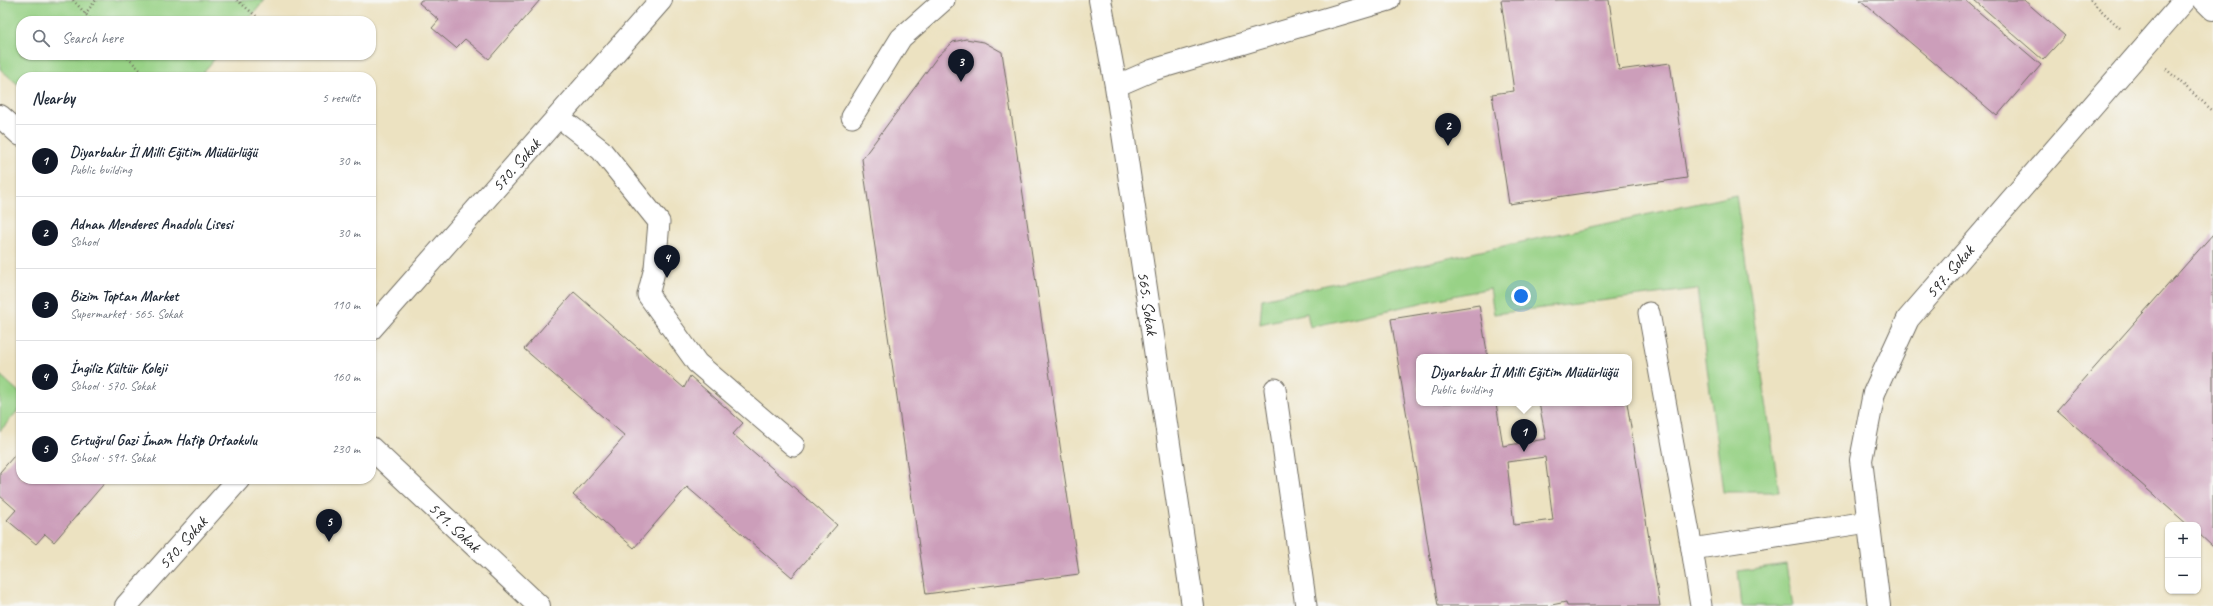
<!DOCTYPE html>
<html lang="en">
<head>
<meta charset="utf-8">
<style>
	body { margin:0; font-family:Caveat,sans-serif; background:#f2f2f3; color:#1f2937 }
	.controls { position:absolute; right:12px; bottom:12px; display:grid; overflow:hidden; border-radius:8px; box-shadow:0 1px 3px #0004 }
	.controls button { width:36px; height:36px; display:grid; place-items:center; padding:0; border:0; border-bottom:1px solid #e0e1e3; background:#fff; color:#1f2937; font:20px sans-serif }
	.you { position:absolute; left:1521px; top:296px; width:14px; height:14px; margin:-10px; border:3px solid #fff; border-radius:50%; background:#1a73e8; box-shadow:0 0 0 6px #1a73e833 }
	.badge { display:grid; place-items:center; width:26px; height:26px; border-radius:50%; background:#111827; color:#fff; font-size:13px; font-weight:700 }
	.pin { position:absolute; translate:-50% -33px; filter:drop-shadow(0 1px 2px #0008) }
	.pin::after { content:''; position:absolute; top:21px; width:14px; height:12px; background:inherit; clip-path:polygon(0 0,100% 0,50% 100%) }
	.popup { position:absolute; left:1416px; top:354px; width:216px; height:52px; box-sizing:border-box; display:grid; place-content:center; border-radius:8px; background:#fff; filter:drop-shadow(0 1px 3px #0005); font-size:13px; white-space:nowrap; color:#747a83 }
	.popup b { font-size:15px; color:#1f2937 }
	.popup::after { content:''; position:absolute; left:50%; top:100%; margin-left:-8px; border:8px solid transparent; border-top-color:#fff }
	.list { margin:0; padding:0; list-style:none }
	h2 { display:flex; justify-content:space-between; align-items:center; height:52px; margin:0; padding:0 16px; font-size:17px }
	h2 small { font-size:13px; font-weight:400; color:#747a83 }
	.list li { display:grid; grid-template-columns:26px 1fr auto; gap:12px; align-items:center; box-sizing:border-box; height:72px; padding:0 16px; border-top:1px solid #e0e1e3 }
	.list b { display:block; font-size:15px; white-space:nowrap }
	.list p { margin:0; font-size:13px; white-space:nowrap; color:#747a83 }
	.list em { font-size:13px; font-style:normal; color:#747a83 }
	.icon { flex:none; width:22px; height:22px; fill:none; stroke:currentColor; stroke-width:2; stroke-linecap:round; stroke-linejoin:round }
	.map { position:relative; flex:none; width:2213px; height:606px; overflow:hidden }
	.search { position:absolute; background:#fff; box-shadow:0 1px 3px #0004; left:16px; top:16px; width:360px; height:44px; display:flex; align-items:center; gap:10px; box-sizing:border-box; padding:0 14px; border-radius:16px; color:#747a83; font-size:15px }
	.panel { position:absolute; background:#fff; box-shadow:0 1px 3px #0004; left:16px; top:72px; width:360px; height:412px; border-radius:16px }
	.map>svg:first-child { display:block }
	.green { fill:#98d286; stroke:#627e58 }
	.building { fill:#cc9eba; fill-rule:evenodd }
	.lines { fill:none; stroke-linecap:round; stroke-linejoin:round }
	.service-casing { stroke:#6f6b60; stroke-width:23 }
	.minor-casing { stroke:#6f6b60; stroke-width:24 }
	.primary-casing { stroke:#6f6b60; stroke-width:24 }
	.path { stroke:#6f6b60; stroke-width:2.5; stroke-dasharray:1 3; stroke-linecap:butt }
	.service { stroke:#fff; stroke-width:21 }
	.minor { stroke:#fff; stroke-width:22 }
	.primary { stroke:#fff; stroke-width:22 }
	.labels { text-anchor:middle; stroke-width:4; stroke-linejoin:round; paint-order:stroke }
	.street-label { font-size:17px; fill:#2b2b2b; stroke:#f6f6f2 }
</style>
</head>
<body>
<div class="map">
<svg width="2213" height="606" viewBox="0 0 2213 606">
	<rect width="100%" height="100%" fill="#f6f6f2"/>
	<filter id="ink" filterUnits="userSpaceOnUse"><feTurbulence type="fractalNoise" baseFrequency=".025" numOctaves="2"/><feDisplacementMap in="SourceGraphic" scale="8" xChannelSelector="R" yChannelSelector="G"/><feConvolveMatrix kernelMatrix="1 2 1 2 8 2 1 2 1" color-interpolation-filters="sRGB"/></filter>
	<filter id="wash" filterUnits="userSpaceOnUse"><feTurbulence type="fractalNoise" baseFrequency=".012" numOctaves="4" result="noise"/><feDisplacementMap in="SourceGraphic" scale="16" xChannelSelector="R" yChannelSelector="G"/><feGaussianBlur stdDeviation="0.9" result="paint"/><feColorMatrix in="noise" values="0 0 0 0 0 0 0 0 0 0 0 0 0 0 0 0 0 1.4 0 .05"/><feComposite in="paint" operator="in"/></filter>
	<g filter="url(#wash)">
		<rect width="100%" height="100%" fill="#ece2c1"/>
		<g class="green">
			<path d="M0,0H265L247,21H21V55H218L199,77H21V87L0,69Z"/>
			<path d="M1736,195L1779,492H1723L1697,289L1494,314L1490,288L1310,327L1307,313L1260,324L1262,299Z"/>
			<path d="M0,375L21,394V407L0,431Z"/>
			<path d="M1786,564L1793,606H1742L1738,571Z"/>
		</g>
		<g id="blocks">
			<g class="building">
				<path d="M421,0H540L489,59L465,39L456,48L432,28L439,20L419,3Z"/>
				<path d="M1501,0H1609L1619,70L1670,63L1687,178L1509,204L1492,94L1514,91Z"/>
				<path d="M1860,0H1965L2041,65L1997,116Z"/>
				<path d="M1974,0H2024L2065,36L2043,60Z"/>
				<path d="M966,39L984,42L1002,52L1079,574L926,594L862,159L938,56L953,42Z"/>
				<path d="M2213,234V547L2198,533V525H2188L2057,410Z"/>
				<path d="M574,292L684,388L690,376L743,423L733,434L837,525L792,577L687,487L634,548L573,495L625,436L524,349Z"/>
				<path d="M1479,305L1488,357H1419V403H1496L1503,446L1546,439L1539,403H1627L1660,606H1567L1566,602L1547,606H1438L1391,319ZM1545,457L1553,520L1514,525L1507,462Z"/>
				<path d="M21,448V479H108L54,542L45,534L36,544L7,520L16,510L0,496V472Z"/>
			</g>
		</g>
	</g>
	<g filter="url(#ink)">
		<use href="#blocks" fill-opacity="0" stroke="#6f6b60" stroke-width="1"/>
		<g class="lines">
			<g class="service-casing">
				<g id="service">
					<path d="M1116,86L1153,70L1389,0"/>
					<path d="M559,117L601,150L659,222L655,268L648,295L697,363L794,446"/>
					<path d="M852,117L901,38L944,0"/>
					<path d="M1649,313L1692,549L1701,606"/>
					<path d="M1275,389L1306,606"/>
					<path d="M1692,549L1868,522"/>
				</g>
			</g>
			<g class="minor-casing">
				<g id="minor">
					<path id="s1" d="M1100,0L1116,86L1193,606"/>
					<path d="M0,116L21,135"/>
					<path id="s2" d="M371,329L661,0"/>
					<path id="s3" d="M371,448L539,606"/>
					<path id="s4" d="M126,606L239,479"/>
					<path id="s5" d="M1879,606L1861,460L1874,393L1908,319L2185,0"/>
				</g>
			</g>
			<g class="primary-casing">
				<path id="primary" d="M2204,0L2213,9"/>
			</g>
			<g class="path">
				<path d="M73,0L92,21"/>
				<path d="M237,0L262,21"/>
				<path d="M2090,0L2120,28"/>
				<path d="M85,14L96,0"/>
				<path d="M125,55L147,77"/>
				<path d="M2166,69L2213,111"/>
			</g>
			<use href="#service" class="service"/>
			<use href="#minor" class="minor"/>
			<use href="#primary" class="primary"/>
		</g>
	</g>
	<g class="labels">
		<g class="street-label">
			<text dy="6" stroke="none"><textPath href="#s2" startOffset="219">570. Sokak</textPath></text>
			<text dy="6" stroke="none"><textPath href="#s5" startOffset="360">597. Sokak</textPath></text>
			<text dy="6" stroke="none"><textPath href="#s1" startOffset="307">565. Sokak</textPath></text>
			<text dy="6" stroke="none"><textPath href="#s3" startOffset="115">591. Sokak</textPath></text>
			<text dy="6" stroke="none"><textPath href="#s4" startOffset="85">570. Sokak</textPath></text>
		</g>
	</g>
</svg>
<div class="controls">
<button>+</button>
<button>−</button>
</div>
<div class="you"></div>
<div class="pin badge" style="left:1524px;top:452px">1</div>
<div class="popup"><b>Diyarbakır İl Milli Eğitim Müdürlüğü</b>Public building</div>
<div class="pin badge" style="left:1448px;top:146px">2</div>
<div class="pin badge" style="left:961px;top:82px">3</div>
<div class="pin badge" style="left:667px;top:278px">4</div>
<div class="pin badge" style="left:329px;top:542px">5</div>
<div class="search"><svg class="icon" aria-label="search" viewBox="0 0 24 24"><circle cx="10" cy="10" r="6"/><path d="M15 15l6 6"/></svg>Search here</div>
<section class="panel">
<h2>Nearby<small>5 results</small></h2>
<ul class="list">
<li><span class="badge">1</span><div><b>Diyarbakır İl Milli Eğitim Müdürlüğü</b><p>Public building</p></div><em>30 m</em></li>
<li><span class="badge">2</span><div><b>Adnan Menderes Anadolu Lisesi</b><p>School</p></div><em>30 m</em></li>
<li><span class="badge">3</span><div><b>Bizim Toptan Market</b><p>Supermarket · 565. Sokak</p></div><em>110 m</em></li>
<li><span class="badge">4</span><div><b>İngiliz Kültür Koleji</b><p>School · 570. Sokak</p></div><em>160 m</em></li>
<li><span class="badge">5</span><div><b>Ertuğrul Gazi İmam Hatip Ortaokulu</b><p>School · 591. Sokak</p></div><em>230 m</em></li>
</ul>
</section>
</div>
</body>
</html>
